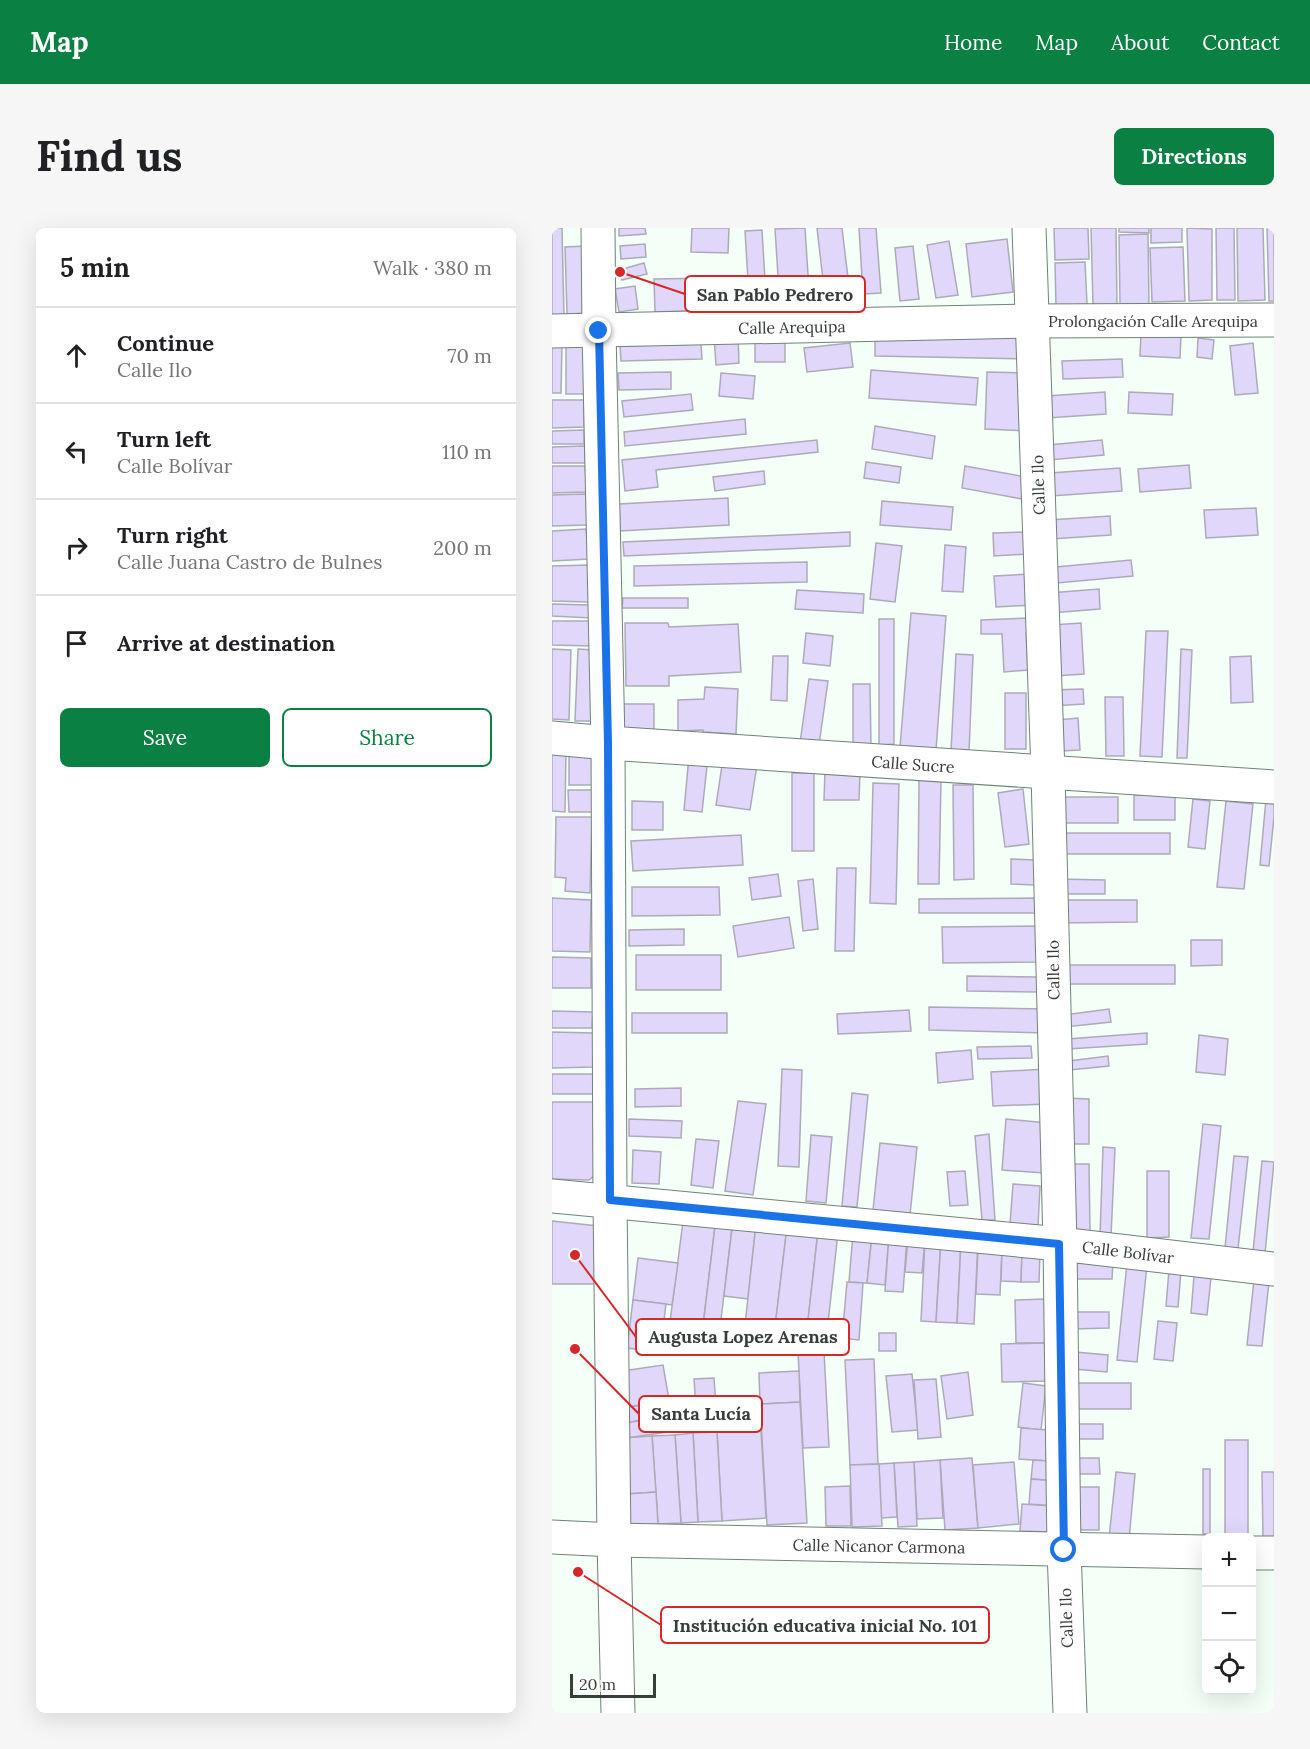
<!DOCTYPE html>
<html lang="en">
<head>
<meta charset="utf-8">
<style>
	body { margin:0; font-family:Lora,serif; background:#f6f6f6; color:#202124 }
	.controls { position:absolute; right:18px; bottom:18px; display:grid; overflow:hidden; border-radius:9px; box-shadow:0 6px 24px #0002 }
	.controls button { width:54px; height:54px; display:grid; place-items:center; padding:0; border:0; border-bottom:2px solid #e0e0e0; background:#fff; color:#202124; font:30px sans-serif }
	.scale { position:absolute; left:18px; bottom:15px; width:86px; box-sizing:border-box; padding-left:6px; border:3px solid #373d39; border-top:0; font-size:16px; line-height:21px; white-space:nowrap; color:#373d39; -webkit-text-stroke:4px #fff; paint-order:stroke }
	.stop { position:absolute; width:18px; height:18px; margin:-14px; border:4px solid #1a73e8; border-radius:50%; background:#fff }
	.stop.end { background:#1a73e8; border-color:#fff; box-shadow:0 2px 6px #0008 }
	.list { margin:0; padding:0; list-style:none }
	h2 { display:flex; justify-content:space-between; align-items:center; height:78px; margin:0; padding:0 24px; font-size:26px }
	h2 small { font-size:20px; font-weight:400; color:#757577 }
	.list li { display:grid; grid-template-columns:39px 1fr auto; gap:18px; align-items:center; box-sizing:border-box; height:96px; padding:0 24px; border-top:2px solid #e0e0e0 }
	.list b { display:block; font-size:22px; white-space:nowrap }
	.list p { margin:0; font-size:20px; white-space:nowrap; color:#757577 }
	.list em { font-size:20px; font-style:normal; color:#757577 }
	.actions { display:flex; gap:12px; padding:18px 24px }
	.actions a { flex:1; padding:14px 0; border:2px solid #0b8043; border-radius:9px; text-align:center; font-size:21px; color:#0b8043 }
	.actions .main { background:#0b8043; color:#fff }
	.icon { flex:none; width:33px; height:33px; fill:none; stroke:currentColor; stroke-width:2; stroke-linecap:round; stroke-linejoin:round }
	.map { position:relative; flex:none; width:722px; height:1485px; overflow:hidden; border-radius:9px }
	header { display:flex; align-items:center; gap:36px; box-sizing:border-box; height:84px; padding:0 30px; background:#0b8043; color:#fff }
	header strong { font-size:28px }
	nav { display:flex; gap:33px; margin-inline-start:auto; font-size:21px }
	.intro { display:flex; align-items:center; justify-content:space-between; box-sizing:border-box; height:144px; padding:0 36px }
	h1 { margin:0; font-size:42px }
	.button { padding:15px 27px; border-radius:9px; background:#0b8043; color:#fff; font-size:21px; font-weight:700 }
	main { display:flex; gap:36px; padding:0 36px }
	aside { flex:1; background:#fff; border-radius:9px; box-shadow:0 6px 24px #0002 }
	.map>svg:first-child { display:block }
	.building { fill:#e0d7fa; stroke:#adaab8; stroke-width:1.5 }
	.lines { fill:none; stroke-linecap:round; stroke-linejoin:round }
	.minor-casing { stroke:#738178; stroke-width:35 }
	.minor { stroke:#fff; stroke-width:33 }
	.route { stroke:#1a73e8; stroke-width:8 }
	.labels { text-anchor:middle; stroke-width:6; stroke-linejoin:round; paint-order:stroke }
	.street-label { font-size:16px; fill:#373d39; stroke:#fff }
	.leader { fill:none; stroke:#d62828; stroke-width:2 }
	.callout-dot { fill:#d62828; stroke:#fff; stroke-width:2 }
	.callout { fill:#fff; stroke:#d62828; stroke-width:2 }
	.callout-label { font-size:18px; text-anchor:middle; font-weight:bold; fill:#373d39 }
</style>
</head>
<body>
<header>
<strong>Map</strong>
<nav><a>Home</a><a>Map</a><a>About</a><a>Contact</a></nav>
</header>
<div class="intro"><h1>Find us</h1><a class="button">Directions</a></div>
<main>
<aside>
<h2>5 min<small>Walk · 380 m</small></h2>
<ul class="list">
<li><svg class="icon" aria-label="ahead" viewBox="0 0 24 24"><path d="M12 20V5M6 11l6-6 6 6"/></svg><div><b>Continue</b><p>Calle Ilo</p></div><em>70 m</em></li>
<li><svg class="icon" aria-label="left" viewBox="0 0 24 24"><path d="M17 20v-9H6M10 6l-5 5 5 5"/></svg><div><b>Turn left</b><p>Calle Bolívar</p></div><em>110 m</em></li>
<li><svg class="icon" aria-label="right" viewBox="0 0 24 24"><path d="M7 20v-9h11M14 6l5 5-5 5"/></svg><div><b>Turn right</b><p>Calle Juana Castro de Bulnes</p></div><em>200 m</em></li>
<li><svg class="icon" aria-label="arrive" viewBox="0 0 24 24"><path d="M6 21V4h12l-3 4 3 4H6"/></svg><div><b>Arrive at destination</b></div></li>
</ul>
<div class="actions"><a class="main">Save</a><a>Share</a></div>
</aside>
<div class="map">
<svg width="722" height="1485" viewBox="0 0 722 1485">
	<rect width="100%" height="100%" fill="#f3fff7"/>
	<g class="building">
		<path d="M0,0H10L12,88H0Z"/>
		<path d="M67,0H93L94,6L67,8Z"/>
		<path d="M140,0H177L176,25L139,24Z"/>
		<path d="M253,0L258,78L228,79L223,1Z"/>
		<path d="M265,0H290L299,75L274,78Z"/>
		<path d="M307,0H324L329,65L311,66Z"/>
		<path d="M502,0H536L537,31L503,32Z"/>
		<path d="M539,0H564L565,76L541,77Z"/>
		<path d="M567,0H597V5L567,4Z"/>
		<path d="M599,0H630V14L599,15Z"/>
		<path d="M635,0L660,1V72L637,73Z"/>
		<path d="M664,0H682L683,72H665Z"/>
		<path d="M685,0H711L713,72L686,73Z"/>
		<path d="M715,0H722V73H717Z"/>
		<path d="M210,2L215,85L198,86L193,3Z"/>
		<path d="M596,6L597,76H568L567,7Z"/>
		<path d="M455,11L461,64L420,69L414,16Z"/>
		<path d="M397,13L406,67L384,70L375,17Z"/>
		<path d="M93,16L94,29L69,31L68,18Z"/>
		<path d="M34,18L36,85L15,86L13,19Z"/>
		<path d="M361,18L367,71L348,73L343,20Z"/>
		<path d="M631,19L633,73L600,74L598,20Z"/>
		<path d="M533,34L535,76L504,78L503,35Z"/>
		<path d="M92,35L95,46L70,52L67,42Z"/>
		<path d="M161,50L162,82L103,84L102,51Z"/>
		<path d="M83,58L86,81L67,84L63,61Z"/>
		<path d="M323,106L475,108V131L323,128Z"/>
		<path d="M589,106L629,108L628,130L588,128Z"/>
		<path d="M186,107L187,135L164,137L162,108Z"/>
		<path d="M233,110V134H203V111Z"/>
		<path d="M646,110L662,112L660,131L645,129Z"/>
		<path d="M298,115L301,139L255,144L252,120Z"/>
		<path d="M701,115L706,165L683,167L678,118Z"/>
		<path d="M0,116H10L9,165H0Z"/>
		<path d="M33,116V166H14V117Z"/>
		<path d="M149,116L150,131L69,133L68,118Z"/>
		<path d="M570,131L571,149L511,151L510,133Z"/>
		<path d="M319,142L426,150L424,177L317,170Z"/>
		<path d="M119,144V161L67,162L66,145Z"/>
		<path d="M435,144L475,145L474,203L433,201Z"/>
		<path d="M169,145L203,148L201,171L167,168Z"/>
		<path d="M553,164L554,186L495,190L494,168Z"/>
		<path d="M577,164L621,166L620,187L576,185Z"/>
		<path d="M139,166L141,182L72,189L70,173Z"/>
		<path d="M0,172H32V199L0,200Z"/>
		<path d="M193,191L194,206L73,218L72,204Z"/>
		<path d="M323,198L383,208L380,231L320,221Z"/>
		<path d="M32,202V216H0V203Z"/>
		<path d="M265,212L266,224L104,242L106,259L73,263L70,232Z"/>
		<path d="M550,212L552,227L497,232L496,217Z"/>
		<path d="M33,218V235H0V219Z"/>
		<path d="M314,234L349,239L347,255L312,250Z"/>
		<path d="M637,237L639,260L588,264L586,241Z"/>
		<path d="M0,238H33L35,264L0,265Z"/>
		<path d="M413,238L474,249L470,271L410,260Z"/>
		<path d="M568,240L570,263L499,268L498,245Z"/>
		<path d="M212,243L213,256L163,263L161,249Z"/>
		<path d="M34,266L35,297L0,298V267Z"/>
		<path d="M176,270L177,297L68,303L67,276Z"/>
		<path d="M330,273L401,279L399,302L328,297Z"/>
		<path d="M704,280L706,307L654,310L652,282Z"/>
		<path d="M558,288L559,307L499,311L497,292Z"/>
		<path d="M34,301L37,331L0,333V303Z"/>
		<path d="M298,304V318L72,328L71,314Z"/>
		<path d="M475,304L476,326L442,328L441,305Z"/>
		<path d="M324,315L350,318L343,374L318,371Z"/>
		<path d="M393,317L414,319L411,364L390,363Z"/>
		<path d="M579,332L581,348L505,355L504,339Z"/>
		<path d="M255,334V354L82,358V338Z"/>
		<path d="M37,337V374L0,373V338Z"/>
		<path d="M478,346L480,377L444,379L442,348Z"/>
		<path d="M547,361L548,381L499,385L497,365Z"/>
		<path d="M245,362L312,366L311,385L243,381Z"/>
		<path d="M71,370H136V380H70Z"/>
		<path d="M0,376L37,377L39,390L0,388Z"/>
		<path d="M359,385L394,388L384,522L348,519Z"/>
		<path d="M475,390V405H474L476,442L452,444L450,406H429V392Z"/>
		<path d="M327,391H342V516L327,517Z"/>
		<path d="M0,393H38L40,418L0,417Z"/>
		<path d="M73,395H116L117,399L186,396L189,444L117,448V458H74Z"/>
		<path d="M529,395L532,446L503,448L500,397Z"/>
		<path d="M594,403H616L610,529L588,528Z"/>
		<path d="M254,405L281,408L278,438L251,435Z"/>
		<path d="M0,421L19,422L17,492L0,491Z"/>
		<path d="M26,421L41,422L40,493H23Z"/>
		<path d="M629,421L640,422L635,530H625Z"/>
		<path d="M404,426L421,427L417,524L399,523Z"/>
		<path d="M221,428H236L235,473L219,472Z"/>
		<path d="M699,428L701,474L679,475L678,429Z"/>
		<path d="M257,451L276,453L267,517L248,515Z"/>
		<path d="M301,456H318L319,519L301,520Z"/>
		<path d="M153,459L186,461L184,506L151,504V502L126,503V472L152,471Z"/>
		<path d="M531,461L532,476L500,478L499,462Z"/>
		<rect x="453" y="465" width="21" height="56"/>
		<path d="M553,469H571L572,528H554Z"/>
		<rect x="69" y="476" width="33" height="26"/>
		<path d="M526,490L528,522L508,523L506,492Z"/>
		<path d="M0,521L14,522L13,584L0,583Z"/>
		<rect x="17" y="524" width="25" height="33"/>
		<path d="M137,528L156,529L150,584L132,582Z"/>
		<path d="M171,531L205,537L198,582L164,577Z"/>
		<path d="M273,543L308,544L307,572H272Z"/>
		<rect x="240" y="545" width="22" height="78"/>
		<path d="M367,551H389L387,656H366Z"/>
		<path d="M321,555L347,556L344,676L318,675Z"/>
		<path d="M401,557H421L422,651L402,652Z"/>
		<path d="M471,561L477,616L453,619L446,565Z"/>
		<path d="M16,562H40V584H17Z"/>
		<rect x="582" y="567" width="41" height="25"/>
		<path d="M508,569H566V595H507Z"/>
		<path d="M641,571L658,573L653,621L636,619Z"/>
		<path d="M714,571L722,572V589L717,638L708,637Z"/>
		<path d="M80,573L111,574V602H80Z"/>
		<path d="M674,573L701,576L692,661L665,659Z"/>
		<path d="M4,589H40L38,665L13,663L14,650L3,649Z"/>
		<rect x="512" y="605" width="106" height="21"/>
		<path d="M189,607L191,637L81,643L79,613Z"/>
		<path d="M459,631L484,632L483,657L459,656Z"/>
		<path d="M285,640H304L302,723H283Z"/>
		<path d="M226,646L229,668L200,672L197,650Z"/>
		<path d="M261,651L266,701L251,703L246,653Z"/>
		<path d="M504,651L553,652V666H504Z"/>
		<path d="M80,659H167L168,687L80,688Z"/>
		<path d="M0,670L39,672L38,724L0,723Z"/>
		<path d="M483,670V685H367V671Z"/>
		<path d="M507,672H585V694L507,695Z"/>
		<path d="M237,689L242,720L186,729L181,698Z"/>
		<path d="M486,698L487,734L391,735L390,699Z"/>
		<path d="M132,701V717L77,718V702Z"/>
		<path d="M639,712H670V737L639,738Z"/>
		<rect x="84" y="727" width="85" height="35"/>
		<path d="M0,729L39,730V760H0Z"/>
		<rect x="515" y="737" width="108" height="19"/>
		<path d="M415,748L486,749V764L415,763Z"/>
		<path d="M377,779L494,781V805L377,802Z"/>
		<path d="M557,781L559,794L513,799L512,787Z"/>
		<path d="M357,782L359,803L286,806L285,786Z"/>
		<path d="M0,783L41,784L40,800H0Z"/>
		<rect x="80" y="785" width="95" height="20"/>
		<path d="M0,804L41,805L43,839L0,840Z"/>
		<path d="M595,805V816L516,821L515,811Z"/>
		<path d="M647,807L676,811L673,847L644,844Z"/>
		<path d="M479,818L480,830L426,831L425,819Z"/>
		<path d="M419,822L421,851L386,855L384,825Z"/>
		<path d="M556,828L557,838L518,842L517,833Z"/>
		<path d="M230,841L250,842L247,939L226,938Z"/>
		<path d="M494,841L495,876L441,878L439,844Z"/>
		<path d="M0,846H43L44,866H0Z"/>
		<path d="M129,860V878L83,879V861Z"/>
		<path d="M300,865L316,867L305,979L290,978Z"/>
		<path d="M513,870L537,871V916H513Z"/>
		<path d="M186,873L214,876L201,967L173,963Z"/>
		<path d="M0,874H46L48,943L37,952L0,951Z"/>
		<path d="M77,891L130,893L129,910L77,908Z"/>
		<path d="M454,891L496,895L492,945L450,942Z"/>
		<path d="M651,896L669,898L657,1011L639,1010Z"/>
		<path d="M437,906L443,992H430L423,908Z"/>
		<path d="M259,907L280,909L274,975L254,973Z"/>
		<path d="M144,911L167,913L161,960L139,957Z"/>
		<path d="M328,915L365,919L358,987L321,982Z"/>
		<path d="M551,919L563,920L559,1009L548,1008Z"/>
		<path d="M81,922L109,924L107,956L80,955Z"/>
		<path d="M682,928L696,929L686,1021L673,1020Z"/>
		<path d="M710,933L722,934L713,1025L701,1024Z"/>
		<path d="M516,936H537L538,1003H517Z"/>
		<path d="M413,943L416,977L398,978L395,944Z"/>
		<path d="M595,943H617V1009L595,1010Z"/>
		<path d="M461,956L488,958L486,998L458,996Z"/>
		<path d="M132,986L164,990L151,1098L118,1094Z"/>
		<path d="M164,990L181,992L168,1100L151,1098Z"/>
		<path d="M181,992L204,996L196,1071L172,1068Z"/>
		<path d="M0,993L46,998V1056H0Z"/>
		<path d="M204,996L235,999L223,1100L193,1097Z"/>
		<path d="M235,999L266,1003L254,1110L222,1107Z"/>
		<path d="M266,1003L286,1005L274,1113L254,1110Z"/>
		<path d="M301,1005L320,1007L315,1055L297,1054Z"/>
		<path d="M320,1007L337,1008L333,1057L315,1055Z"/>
		<path d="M337,1008L355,1010L351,1064L333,1063Z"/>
		<path d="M356,1010L373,1012L370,1045L353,1044Z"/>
		<path d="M373,1012H389L384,1094L369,1093Z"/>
		<path d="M389,1012L409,1014L405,1095L384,1094Z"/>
		<path d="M409,1014H426L422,1096L405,1095Z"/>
		<path d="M426,1021L450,1022L448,1067L424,1066Z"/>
		<path d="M450,1024L470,1025L469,1054L449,1053Z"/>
		<path d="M470,1025H488L487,1054H469Z"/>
		<path d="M86,1030L126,1035L120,1077L81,1072Z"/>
		<path d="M517,1033H561L560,1051H518Z"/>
		<path d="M575,1035L595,1037L585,1134L565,1132Z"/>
		<path d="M617,1042L629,1043L626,1079L614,1078Z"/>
		<path d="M642,1048L659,1050L655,1087L639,1085Z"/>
		<path d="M702,1052L717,1054L710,1118L695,1117Z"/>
		<path d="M295,1054L311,1055L307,1112L290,1110Z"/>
		<path d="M493,1071V1115H464L463,1072Z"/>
		<path d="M81,1072L114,1076L108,1124L75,1120Z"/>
		<path d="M521,1084H557V1100L521,1101Z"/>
		<path d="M606,1093L625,1095L621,1133L602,1131Z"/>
		<rect x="327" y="1105" width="17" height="18"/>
		<path d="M493,1115L495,1153L450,1154L449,1116Z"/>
		<path d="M272,1123L277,1219L251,1220L246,1124Z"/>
		<path d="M523,1124L556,1127L555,1144L522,1141Z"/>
		<path d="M322,1131L326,1236L298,1237L293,1132Z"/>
		<path d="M111,1137L117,1172L70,1180L64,1144Z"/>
		<path d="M247,1143L248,1174L208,1176L207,1145Z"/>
		<path d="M416,1144L421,1187L395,1191L389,1148Z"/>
		<path d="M360,1146L366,1202L340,1204L334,1148Z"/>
		<path d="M162,1150L164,1178L144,1179L142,1151Z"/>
		<path d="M384,1151L389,1209L366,1211L362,1152Z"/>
		<path d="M471,1155L494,1158L489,1202L466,1199Z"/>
		<rect x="521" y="1155" width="58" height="26"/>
		<path d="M248,1174L255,1295L215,1297L208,1176Z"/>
		<path d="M98,1176L101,1190L73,1195L70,1180Z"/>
		<path d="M207,1176L209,1202L165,1204L164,1178Z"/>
		<path d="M113,1189L115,1204L75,1210L73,1195Z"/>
		<rect x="518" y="1196" width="33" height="15"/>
		<path d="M469,1200L496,1202L494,1233L467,1231Z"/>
		<path d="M209,1202L214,1290L170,1293L165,1204Z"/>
		<path d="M165,1204L170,1293L146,1294L141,1205Z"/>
		<path d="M141,1205L146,1294L129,1295L123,1207Z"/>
		<path d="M123,1207L129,1295L106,1296L100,1208Z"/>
		<path d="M100,1208L104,1264L75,1266L71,1210Z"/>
		<rect x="673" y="1212" width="23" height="98"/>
		<path d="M420,1230L426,1300L393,1302L388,1232Z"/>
		<path d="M522,1230H547L548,1246H522Z"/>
		<path d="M388,1232L391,1290L365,1291L362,1234Z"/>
		<path d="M481,1232L498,1233L496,1252L479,1251Z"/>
		<path d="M362,1234L365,1298L346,1299L342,1235Z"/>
		<path d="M462,1234L467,1296L426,1300L421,1237Z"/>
		<path d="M342,1235L345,1289L329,1290L327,1236Z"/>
		<path d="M327,1236L330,1298L300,1299L298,1237Z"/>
		<rect x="651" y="1241" width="7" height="65"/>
		<path d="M564,1244L583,1246L577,1312L557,1310Z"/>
		<path d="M710,1244H722V1312H711Z"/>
		<path d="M479,1251L503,1253L501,1278L477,1276Z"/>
		<path d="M298,1258L299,1298H274L273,1259Z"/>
		<rect x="519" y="1259" width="28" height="43"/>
		<path d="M104,1264L106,1296L77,1298L75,1266Z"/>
		<path d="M470,1276L501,1278L500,1304L468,1303Z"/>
	</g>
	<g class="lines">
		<g class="minor-casing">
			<g id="minor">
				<path d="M46,0L47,103L56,515L58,972L62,1312L66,1485"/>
				<path d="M477,0L496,545L508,1016L512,1322L518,1485"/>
				<path d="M0,103L480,93L722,92"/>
				<path d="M0,510L56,515L722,559"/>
				<path d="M0,968L508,1016L722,1041"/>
				<path d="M0,1309L62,1312L654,1324"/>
				<path d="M700,1325H722"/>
			</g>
		</g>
		<use href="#minor" class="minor"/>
	</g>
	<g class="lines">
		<path class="route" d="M47,103L56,515L58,972L507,1016L512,1322"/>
	</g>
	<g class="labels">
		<g class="street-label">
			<text x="601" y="99">Prolongación Calle Arequipa</text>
			<text transform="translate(240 99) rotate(-1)" y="6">Calle Arequipa</text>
			<text transform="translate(486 257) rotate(-92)" y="6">Calle Ilo</text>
			<text transform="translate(361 536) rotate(4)" y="6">Calle Sucre</text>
			<text transform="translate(501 742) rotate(-91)" y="6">Calle Ilo</text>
			<text transform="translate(576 1024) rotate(7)" y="6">Calle Bolívar</text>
			<text transform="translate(327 1318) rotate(1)" y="6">Calle Nicanor Carmona</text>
			<text transform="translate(514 1390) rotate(-92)" y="6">Calle Ilo</text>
		</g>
	</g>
	<path class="leader" d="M68 44L133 66M23 1027L84 1109M23 1121L87 1186M26 1344L109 1397"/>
	<g class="callout-dot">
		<circle cx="68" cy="44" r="6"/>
		<circle cx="23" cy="1027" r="6"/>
		<circle cx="23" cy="1121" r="6"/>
		<circle cx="26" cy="1344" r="6"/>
	</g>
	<g class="callout">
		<rect x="133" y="48" width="180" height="36" rx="6"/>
		<rect x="84" y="1091" width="213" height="36" rx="6"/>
		<rect x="87" y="1168" width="123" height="36" rx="6"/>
		<rect x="109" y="1379" width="328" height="36" rx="6"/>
	</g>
	<g class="callout-label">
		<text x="223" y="73">San Pablo Pedrero</text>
		<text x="191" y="1115">Augusta Lopez Arenas</text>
		<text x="149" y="1192">Santa Lucía</text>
		<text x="273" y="1404">Institución educativa inicial No. 101</text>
	</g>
</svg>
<div class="controls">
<button>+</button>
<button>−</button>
<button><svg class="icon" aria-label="locate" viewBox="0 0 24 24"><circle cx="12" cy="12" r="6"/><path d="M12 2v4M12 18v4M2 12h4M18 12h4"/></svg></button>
</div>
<div class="scale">20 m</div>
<div class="stop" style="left:512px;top:1322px"></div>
<div class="stop end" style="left:47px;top:103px"></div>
</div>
</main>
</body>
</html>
